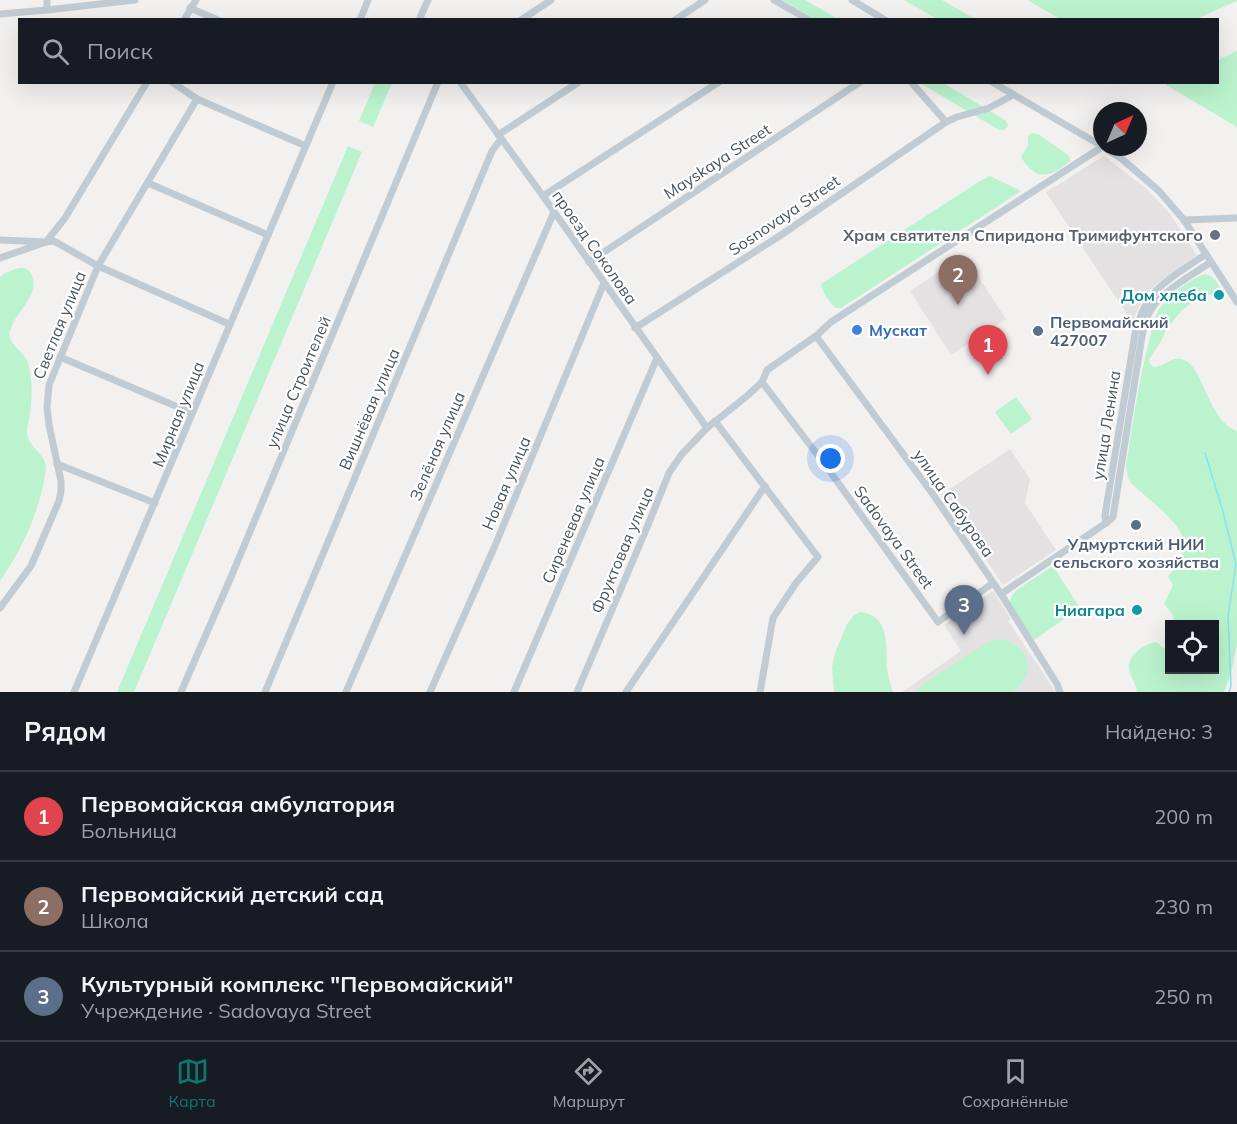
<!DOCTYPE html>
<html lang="ru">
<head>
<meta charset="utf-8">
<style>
	body { margin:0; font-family:Mulish,sans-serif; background:#242831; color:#f1f3f6 }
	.controls { position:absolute; right:18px; bottom:18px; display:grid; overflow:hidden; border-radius:0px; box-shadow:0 6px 24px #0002 }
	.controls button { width:54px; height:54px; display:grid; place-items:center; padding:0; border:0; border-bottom:2px solid #363941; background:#171b24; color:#f1f3f6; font:30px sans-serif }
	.compass { position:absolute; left:1093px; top:102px; width:54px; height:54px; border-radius:50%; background:#171b24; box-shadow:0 6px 24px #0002; rotate:44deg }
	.you { position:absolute; left:831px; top:459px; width:21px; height:21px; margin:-15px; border:4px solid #fff; border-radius:50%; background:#1a73e8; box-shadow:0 0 0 9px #1a73e833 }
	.badge { display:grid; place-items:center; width:39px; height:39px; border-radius:50%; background:#0f766e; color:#fff; font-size:20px; font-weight:700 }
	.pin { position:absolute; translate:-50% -50px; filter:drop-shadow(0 2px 3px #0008) }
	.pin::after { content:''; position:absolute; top:32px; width:21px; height:18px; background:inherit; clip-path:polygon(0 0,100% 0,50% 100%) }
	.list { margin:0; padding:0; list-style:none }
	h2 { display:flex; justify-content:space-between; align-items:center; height:78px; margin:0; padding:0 24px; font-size:26px }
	h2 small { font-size:20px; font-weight:400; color:#9ea1a6 }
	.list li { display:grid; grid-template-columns:39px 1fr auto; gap:18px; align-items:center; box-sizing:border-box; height:90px; padding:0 24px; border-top:2px solid #363941 }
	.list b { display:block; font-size:22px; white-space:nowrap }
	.list p { margin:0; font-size:20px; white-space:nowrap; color:#9ea1a6 }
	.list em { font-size:20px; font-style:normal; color:#9ea1a6 }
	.icon { flex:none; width:33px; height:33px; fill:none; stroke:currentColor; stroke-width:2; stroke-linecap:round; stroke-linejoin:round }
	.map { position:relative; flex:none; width:1237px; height:692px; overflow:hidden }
	.search { position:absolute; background:#171b24; box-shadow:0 6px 24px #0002; left:18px; right:18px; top:18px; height:66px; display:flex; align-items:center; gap:15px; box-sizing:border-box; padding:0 21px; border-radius:0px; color:#9ea1a6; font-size:22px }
	.sheet { height:348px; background:#171b24 }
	nav { display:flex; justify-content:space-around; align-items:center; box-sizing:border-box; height:84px; border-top:2px solid #363941; background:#171b24; font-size:16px; color:#9ea1a6 }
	nav a { display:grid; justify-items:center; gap:3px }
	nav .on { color:#0f766e }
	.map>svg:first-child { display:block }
	.education { fill:#e4e1e2 }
	.green { fill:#bbf3ce }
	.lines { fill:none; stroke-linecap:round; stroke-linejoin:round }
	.stream { stroke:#85e2f3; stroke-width:1.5 }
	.minor { stroke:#c0cbd3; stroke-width:7 }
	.worship-dot { fill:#6b7280; stroke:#fff; stroke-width:2 }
	.culture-dot { fill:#0f9aa8; stroke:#fff; stroke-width:2 }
	.shop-dot { fill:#3f7fe0; stroke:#fff; stroke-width:2 }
	.service-dot { fill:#5c6f8a; stroke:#fff; stroke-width:2 }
	.labels { text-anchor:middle; stroke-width:4.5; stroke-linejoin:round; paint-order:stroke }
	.street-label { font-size:16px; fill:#46555f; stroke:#fff }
	.worship-label { font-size:16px; font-weight:bold; fill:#5b616d; stroke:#fff; text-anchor:end }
	.culture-label { font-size:16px; font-weight:bold; fill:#0d838f; stroke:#fff; text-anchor:end }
	.service-label { font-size:16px; font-weight:bold; fill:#4e5e75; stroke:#fff; text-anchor:start }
	.shop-label { font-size:16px; font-weight:bold; fill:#366cbe; stroke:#fff; text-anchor:start }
</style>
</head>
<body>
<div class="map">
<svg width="1237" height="692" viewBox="0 0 1237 692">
	<rect width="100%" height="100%" fill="#f3f0f0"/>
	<g class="education">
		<path d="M1104,156L1148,190L1170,214L1197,255L1155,285L1145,296L1138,308L1133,323L1046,192Z"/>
		<path d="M964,255L1006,319L951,355L910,291Z"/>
		<path d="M1010,449L1030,479L1025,503L1056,550L1003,585L942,494Z"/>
		<path d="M993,591L1011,619L1008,621L1056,692H902L961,651L944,625Z"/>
	</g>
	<g class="green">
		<path d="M782,0H805L838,19H815Z"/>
		<path d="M904,0H942L975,19H937Z"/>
		<path d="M1027,0H1237V1L1196,19L1062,20Z"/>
		<path d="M1237,51V127L1166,85L1170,82H1218V60Z"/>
		<path d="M375,83H392L373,127L359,121Z"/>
		<path d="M920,83H943L1005,120L1007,123L1008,126L1004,130H999Z"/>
		<path d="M1032,133L1038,134L1068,155L1070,158V161C1050,178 1036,182 1021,157L1028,146V136Z"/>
		<path d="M348,146L362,152L134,692H117Z"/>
		<path d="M990,176L1021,191L841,308H836C830,303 822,293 821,284L824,282L980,181Z"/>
		<path d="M19,268C25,268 28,268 31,274C39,289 26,303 18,315C14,320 12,326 9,333C10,336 10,339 12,342C17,350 25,354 28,363C33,379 32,398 30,414C29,420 27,426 27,432C27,446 45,453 46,467C46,472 44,477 44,481C37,517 21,551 0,581V277L5,273Z"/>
		<path d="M1204,274C1213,275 1221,284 1219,293L1214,296L1205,294L1200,296L1181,311L1166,330L1161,341L1150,358L1149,362L1153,367C1164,368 1172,355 1184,360C1204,367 1207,420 1237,431V644L1231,673L1224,692H1137C1136,683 1130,677 1129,668C1128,655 1144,644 1156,642L1169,652L1170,670H1214V624H1174C1175,615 1170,611 1164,604L1173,585L1168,577C1174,568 1184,555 1184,543C1183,523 1145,497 1131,483L1128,478L1126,465C1133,424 1138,383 1149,342C1152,329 1154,314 1163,304C1173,292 1190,280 1204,274Z"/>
		<path d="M1016,397L1032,419L1011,434L995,412Z"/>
		<path d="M1053,566L1080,608L1034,640L1010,604C1010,597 1013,594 1018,589Z"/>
		<path d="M861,612C890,616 886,646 887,668C888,676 890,684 893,692H834L832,667L835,653L847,624L854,615Z"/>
		<path d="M1002,639C1031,646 1037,675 1012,692H916L923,684L985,644L993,640Z"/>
	</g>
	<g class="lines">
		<path class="stream" d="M1205,453L1222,508L1236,564L1228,616L1231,686L1229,692"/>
		<g class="minor">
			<path d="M47,0V10"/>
			<path d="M774,0L809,20"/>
			<path d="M852,0L885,20"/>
			<path d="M190,8L218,20"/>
			<path d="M0,14L47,10L135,0"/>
			<path d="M184,20L196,0"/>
			<path d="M360,20L368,0"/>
			<path d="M419,20L428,0"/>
			<path d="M521,20L551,0"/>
			<path d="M675,20L705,0"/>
			<path d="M172,82L197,99L306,146"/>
			<path d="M460,82L543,196L707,428"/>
			<path d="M911,82L946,122"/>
			<path d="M992,82L1102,146"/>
			<path d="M498,135L579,82"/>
			<path d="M1103,147L1122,159L1159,191L1184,220L1237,302"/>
			<path d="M148,183L268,235"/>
			<path d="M543,196L719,82"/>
			<path d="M1184,220L1237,218"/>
			<path d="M0,240L46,242L65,218L147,82"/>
			<path d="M0,258L46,242L54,241L98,266L229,324"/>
			<path d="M589,262L860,82"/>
			<path d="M635,328L778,237L946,122L957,117L989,108L1013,95"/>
			<path d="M816,336L932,493L1001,594L1057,684L1060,692"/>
			<path d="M60,357L192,413"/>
			<path d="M762,382L826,466L938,622L993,583"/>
			<path d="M715,421L818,557L796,583L773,618L760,692"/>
			<path d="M57,464L155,503"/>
			<path d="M1106,523L1105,515L1135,334C1145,288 1170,279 1206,254"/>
			<path d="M1001,594L1106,523L1113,517L1142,336C1144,325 1147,314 1154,305C1165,290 1195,273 1211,262"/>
			<path d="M0,608L31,566L59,501L61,491V481L49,425L47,407L49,385L98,266L197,99"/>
			<path d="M74,692L333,82"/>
			<path d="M181,692L231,577L438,82"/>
			<path d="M265,692L492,151L501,139"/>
			<path d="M346,692L554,212"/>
			<path d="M430,692L494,548L604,283"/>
			<path d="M514,692L657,358"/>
			<path d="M577,692L648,525L669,473L682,454L707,428L747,396L762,382L767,370L816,336L831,322L1102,147"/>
			<path d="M626,692L765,486"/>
		</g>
	</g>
	<circle class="worship-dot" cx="1215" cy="235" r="6"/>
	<g class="culture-dot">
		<circle cx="1219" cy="295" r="6"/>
		<circle cx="1137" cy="610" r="6"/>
	</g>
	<circle class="shop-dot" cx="857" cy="330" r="6"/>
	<g class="service-dot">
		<circle cx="1038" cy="331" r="6"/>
		<circle cx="1136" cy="525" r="6"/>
	</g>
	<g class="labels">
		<g class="street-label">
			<text transform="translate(717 161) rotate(-33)" y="6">Mayskaya Street</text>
			<text transform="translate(784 215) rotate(-34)" y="6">Sosnovaya Street</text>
			<text transform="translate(595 247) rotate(55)" y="6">проезд Соколова</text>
			<text transform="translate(59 325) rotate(-68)" y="6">Светлая улица</text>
			<text transform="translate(298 382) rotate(-67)" y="6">улица Строителей</text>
			<text transform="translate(369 409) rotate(-67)" y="6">Вишнёвая улица</text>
			<text transform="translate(178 414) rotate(-68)" y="6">Мирная улица</text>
			<text transform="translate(1106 425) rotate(-81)" y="6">улица Ленина</text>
			<text transform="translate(437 446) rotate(-67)" y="6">Зелёная улица</text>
			<text transform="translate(506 483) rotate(-67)" y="6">Новая улица</text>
			<text transform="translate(954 503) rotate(55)" y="6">улица Сабурова</text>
			<text transform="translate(573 520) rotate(-67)" y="6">Сиреневая улица</text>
			<text transform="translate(894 537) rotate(54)" y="6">Sadovaya Street</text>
			<text transform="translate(622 550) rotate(-67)" y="6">Фруктовая улица</text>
		</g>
		<g class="worship-label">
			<text x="1203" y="241">Храм святителя Спиридона Тримифунтского</text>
		</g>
		<g class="culture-label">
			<text x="1207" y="301">Дом хлеба</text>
			<text x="1125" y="616">Ниагара</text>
		</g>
		<g class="service-label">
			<text x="1050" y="328">Первомайский<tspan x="1050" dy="18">427007</tspan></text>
			<text x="1136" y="550" text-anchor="middle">Удмуртский НИИ<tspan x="1136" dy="18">сельского хозяйства</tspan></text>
		</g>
		<g class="shop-label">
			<text x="869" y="336">Мускат</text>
		</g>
	</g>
</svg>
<div class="controls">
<button><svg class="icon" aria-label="locate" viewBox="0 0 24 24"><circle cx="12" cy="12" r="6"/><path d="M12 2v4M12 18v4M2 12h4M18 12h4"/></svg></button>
</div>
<svg class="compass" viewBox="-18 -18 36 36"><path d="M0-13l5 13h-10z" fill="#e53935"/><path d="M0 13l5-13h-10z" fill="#9ea1a6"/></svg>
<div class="you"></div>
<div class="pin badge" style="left:988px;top:375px;background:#e0444e">1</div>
<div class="pin badge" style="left:958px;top:305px;background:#8d6e63">2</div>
<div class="pin badge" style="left:964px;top:635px;background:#5c6f8a">3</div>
<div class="search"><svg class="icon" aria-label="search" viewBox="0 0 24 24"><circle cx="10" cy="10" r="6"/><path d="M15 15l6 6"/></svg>Поиск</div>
</div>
<section class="sheet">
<h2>Рядом<small>Найдено: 3</small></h2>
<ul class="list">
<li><span class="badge" style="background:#e0444e">1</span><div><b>Первомайская амбулатория</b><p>Больница</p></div><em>200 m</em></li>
<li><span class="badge" style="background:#8d6e63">2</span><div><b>Первомайский детский сад</b><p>Школа</p></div><em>230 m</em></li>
<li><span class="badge" style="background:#5c6f8a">3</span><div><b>Культурный комплекс &quot;Первомайский&quot;</b><p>Учреждение · Sadovaya Street</p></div><em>250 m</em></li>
</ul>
</section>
<nav>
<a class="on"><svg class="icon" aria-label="map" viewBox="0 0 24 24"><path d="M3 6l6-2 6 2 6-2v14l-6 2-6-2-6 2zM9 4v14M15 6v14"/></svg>Карта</a>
<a><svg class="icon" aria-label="directions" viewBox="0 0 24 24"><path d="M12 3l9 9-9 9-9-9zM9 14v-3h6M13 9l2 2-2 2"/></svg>Маршрут</a>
<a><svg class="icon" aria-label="saved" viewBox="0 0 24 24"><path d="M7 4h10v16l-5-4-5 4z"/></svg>Сохранённые</a>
</nav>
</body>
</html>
